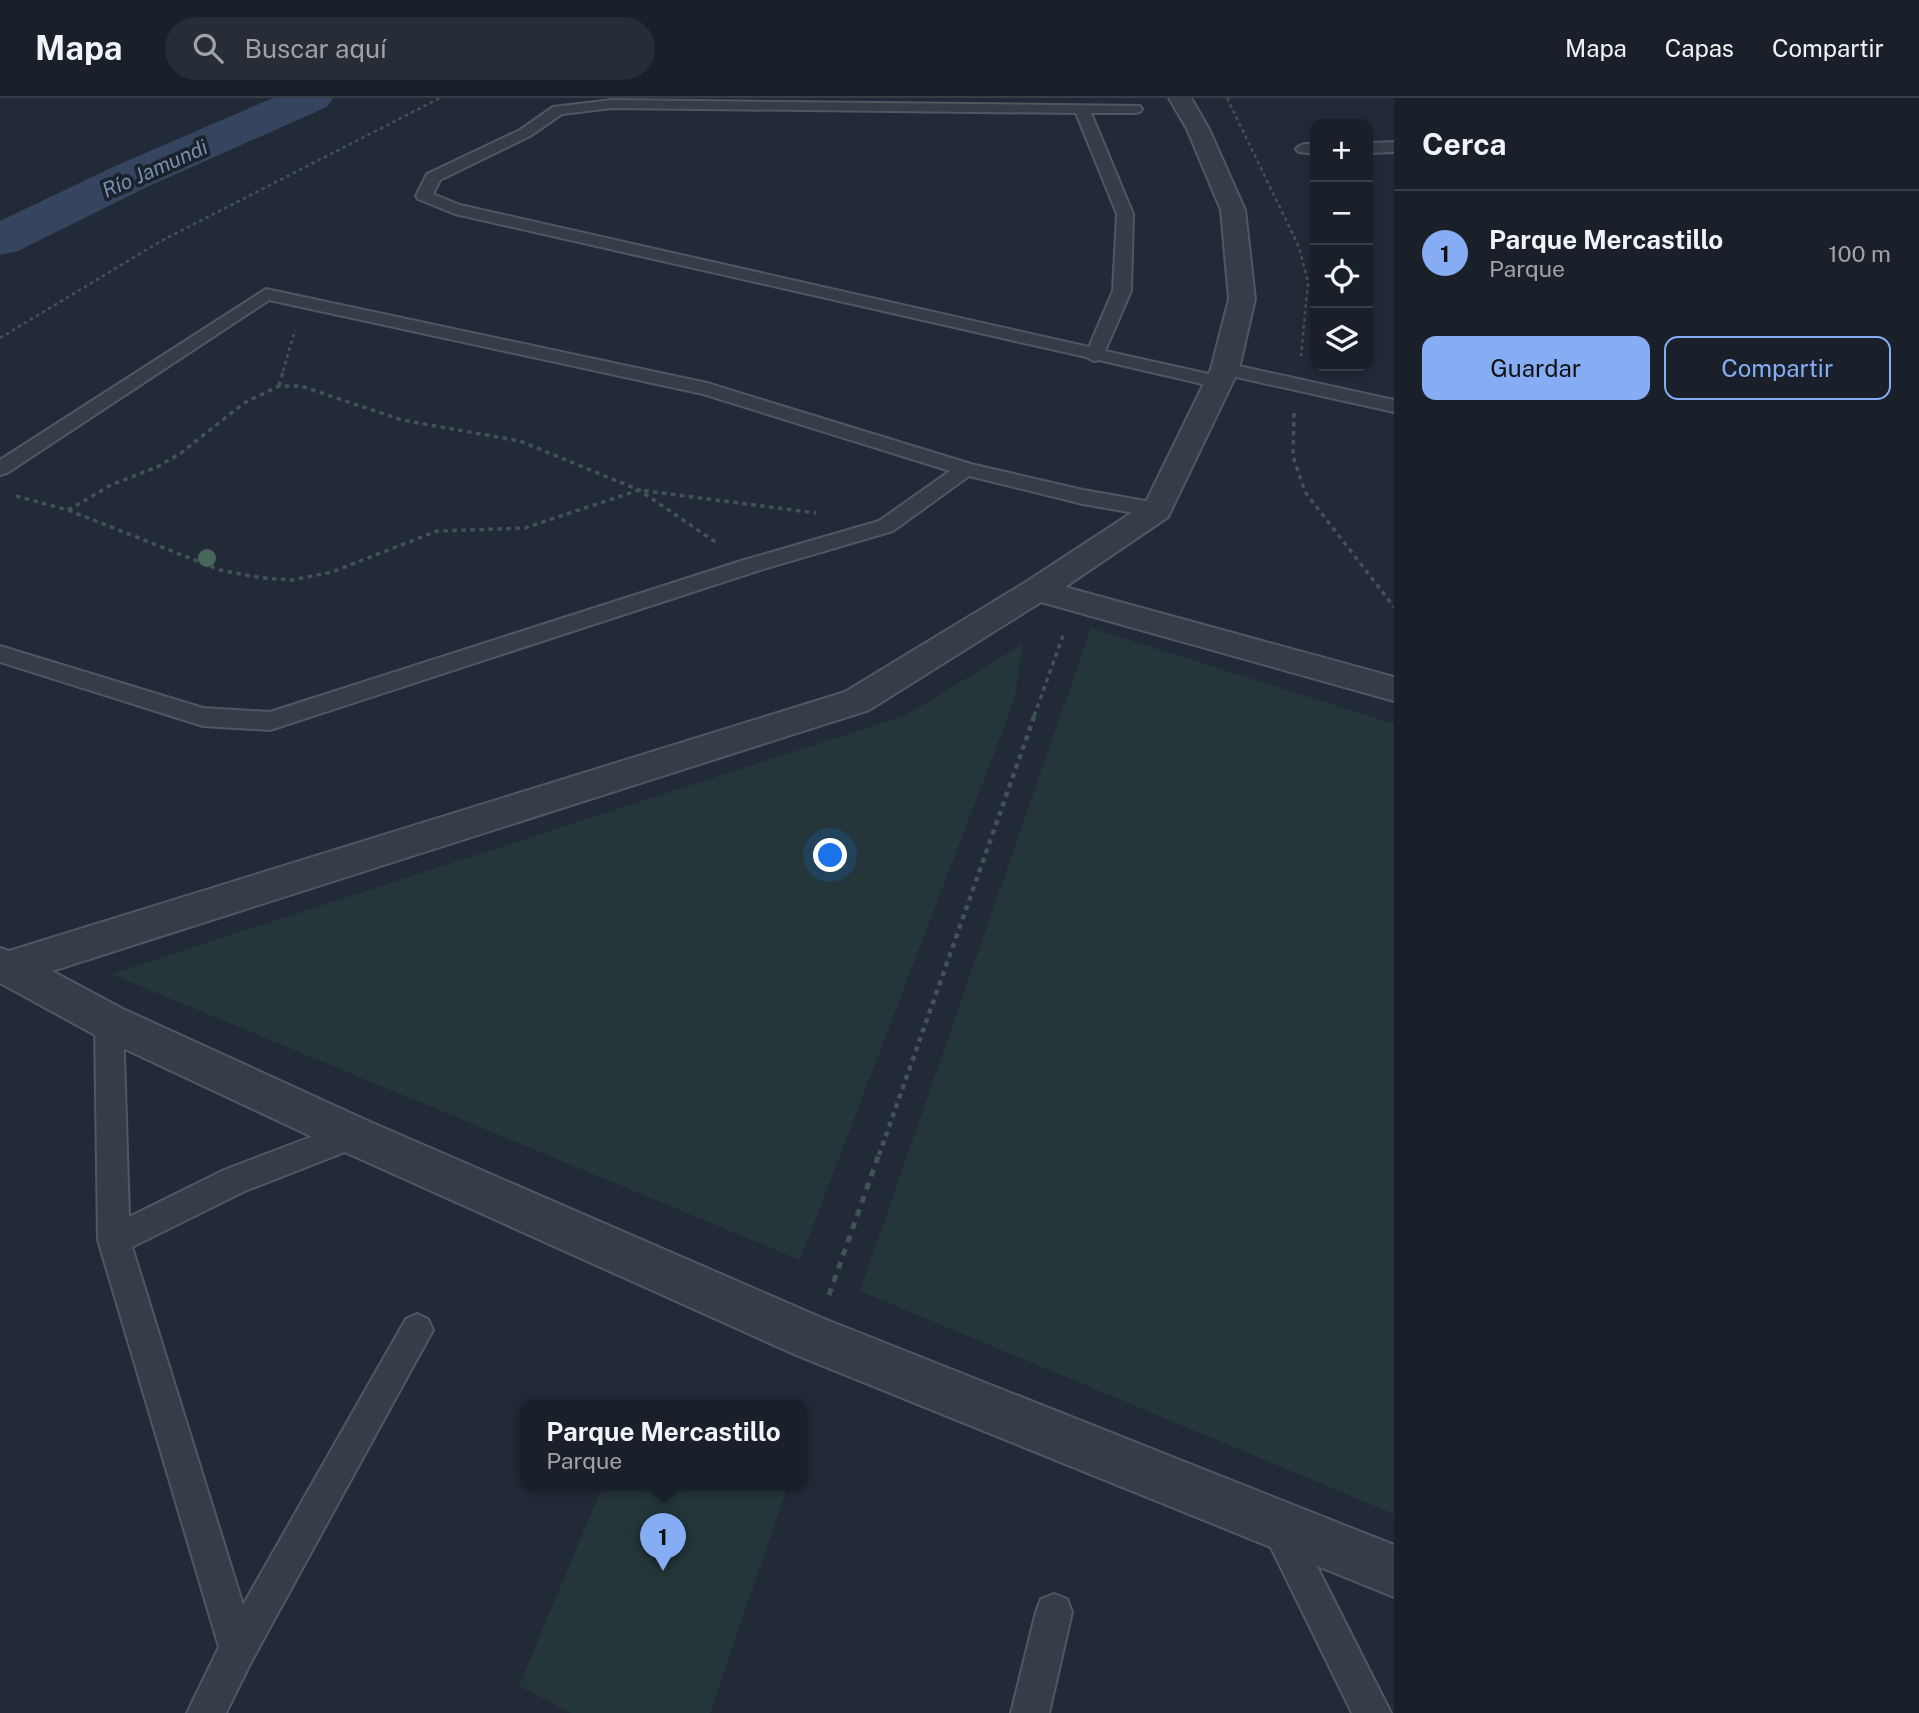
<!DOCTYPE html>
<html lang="es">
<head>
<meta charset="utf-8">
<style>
	body { margin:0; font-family:"Public Sans",sans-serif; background:#272d36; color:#f1f3f6 }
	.controls { position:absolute; right:21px; top:21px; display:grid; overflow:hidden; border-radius:14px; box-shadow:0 4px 10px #0003 }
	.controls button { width:63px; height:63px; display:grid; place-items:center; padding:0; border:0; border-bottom:2px solid #383e47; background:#1a202a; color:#f1f3f6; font:35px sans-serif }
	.you { position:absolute; left:831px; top:758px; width:24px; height:24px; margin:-18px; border:5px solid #fff; border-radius:50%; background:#1a73e8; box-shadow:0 0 0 10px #1a73e833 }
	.badge { display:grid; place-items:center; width:46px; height:46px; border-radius:50%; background:#86acf3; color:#111; font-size:23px; font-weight:700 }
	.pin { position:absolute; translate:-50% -58px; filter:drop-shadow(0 2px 4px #0008) }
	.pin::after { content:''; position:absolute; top:37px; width:24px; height:21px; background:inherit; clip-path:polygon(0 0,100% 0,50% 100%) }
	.popup { position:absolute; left:520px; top:1301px; width:287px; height:91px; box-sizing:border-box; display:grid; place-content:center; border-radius:14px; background:#1a202a; filter:drop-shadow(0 2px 5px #0005); font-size:23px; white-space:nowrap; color:#9fa3a8 }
	.popup b { font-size:26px; color:#f1f3f6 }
	.popup::after { content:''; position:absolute; left:50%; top:100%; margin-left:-14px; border:14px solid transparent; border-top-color:#1a202a }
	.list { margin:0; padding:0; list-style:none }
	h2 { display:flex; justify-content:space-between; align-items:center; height:91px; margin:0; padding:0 28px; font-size:30px }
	h2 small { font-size:23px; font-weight:400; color:#9fa3a8 }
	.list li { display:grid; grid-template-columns:46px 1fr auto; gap:21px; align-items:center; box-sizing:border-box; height:126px; padding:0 28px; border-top:2px solid #383e47 }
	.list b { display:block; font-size:26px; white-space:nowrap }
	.list p { margin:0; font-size:23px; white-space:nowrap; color:#9fa3a8 }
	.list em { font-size:23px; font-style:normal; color:#9fa3a8 }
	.actions { display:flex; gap:14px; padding:21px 28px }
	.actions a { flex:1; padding:16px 0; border:2px solid #86acf3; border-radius:14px; text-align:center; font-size:24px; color:#86acf3 }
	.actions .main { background:#86acf3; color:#111 }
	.icon { flex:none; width:38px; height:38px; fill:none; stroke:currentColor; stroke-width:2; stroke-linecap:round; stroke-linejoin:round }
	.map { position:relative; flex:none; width:1394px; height:1615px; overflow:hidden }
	header { display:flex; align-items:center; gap:42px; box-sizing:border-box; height:98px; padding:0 35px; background:#1a202a; border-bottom:2px solid #383e47 }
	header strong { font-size:33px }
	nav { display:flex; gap:38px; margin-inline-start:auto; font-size:24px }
	.search { width:490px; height:63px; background:#272d36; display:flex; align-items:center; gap:18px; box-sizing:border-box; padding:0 24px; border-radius:38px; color:#9fa3a8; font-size:26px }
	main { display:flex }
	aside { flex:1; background:#1a202a }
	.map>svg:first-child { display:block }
	.green { fill:#243639 }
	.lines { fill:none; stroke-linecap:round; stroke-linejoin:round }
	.river { fill:#36455f; fill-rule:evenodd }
	.service-casing { stroke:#505763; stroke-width:4 }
	.minor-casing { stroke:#505763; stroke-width:4 }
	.tertiary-casing { stroke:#505763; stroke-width:4 }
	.path-far3 { stroke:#415356; stroke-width:2.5; stroke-dasharray:3.5 3.5; stroke-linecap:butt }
	.path-far2 { stroke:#415356; stroke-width:3.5; stroke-dasharray:4.5 4.5; stroke-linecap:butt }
	.path-far1 { stroke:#415356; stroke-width:4.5; stroke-dasharray:5 5; stroke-linecap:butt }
	.path { stroke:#415356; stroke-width:5; stroke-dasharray:7 7; stroke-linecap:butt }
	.service { fill:#353d49; fill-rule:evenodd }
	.minor { fill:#353d49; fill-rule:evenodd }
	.tertiary { fill:#353d49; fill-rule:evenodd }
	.tree { fill:#486559 }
	.labels { text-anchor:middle; stroke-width:7; stroke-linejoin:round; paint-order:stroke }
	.far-water-label { font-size:21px; font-style:italic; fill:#798dac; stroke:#1b222d }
</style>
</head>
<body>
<header>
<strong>Mapa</strong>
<div class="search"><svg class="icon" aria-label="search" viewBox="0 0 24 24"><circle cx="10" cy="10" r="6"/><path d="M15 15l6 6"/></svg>Buscar aquí</div>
<nav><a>Mapa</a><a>Capas</a><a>Compartir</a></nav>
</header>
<main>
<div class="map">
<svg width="1394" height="1615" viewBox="0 0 1394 1615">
	<rect width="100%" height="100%" fill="#222a38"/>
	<g class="green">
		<path d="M1091,530L1394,626V1416L860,1193Z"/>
		<path d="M1023,546L1014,603L800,1162L111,876L906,617Z"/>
		<path d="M603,1387H788L710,1615H571L519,1588Z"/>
	</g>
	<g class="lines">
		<path class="river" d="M273,0H333L327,9L147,89L18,153L0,157V123L113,69Z"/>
		<g class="service-casing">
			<g id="service">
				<path d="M612,2L1140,8L1142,11L1140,14L1135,15H1091L1133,116L1131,193L1105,253L1227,280L1229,284L1220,290L1099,262L1094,263L1086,259L455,116L418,101L416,98L427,76L520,32L553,9ZM612,10L1076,15L1117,116L1113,193L1089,249L460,107L433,96L440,82L530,38L562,16Z"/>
				<path d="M1394,44V54L1368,55V45Z"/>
				<path d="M1304,46H1315V56L1299,54L1296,51L1299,48Z"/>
				<path d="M266,191L707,285L971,366L1083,392L1157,405L1164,407L1167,412L1164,417L1157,419L1083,406L969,378L893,433L757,473L270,632L203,628L0,564V548L203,610L270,614L741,463L879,423L950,373L703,296L269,202L7,375L0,377V362Z"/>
				<path d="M1225,265L1394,302V314L1218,275L1216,271Z"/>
				<path d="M109,912L119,915L123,924L129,1119L224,1072L353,1023L363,1027L368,1037L363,1047L245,1093L132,1149L243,1507L406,1221L417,1216L428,1221L433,1232L251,1564L226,1615H187L219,1549L98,1142L95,924L99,915Z"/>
				<path d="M1278,1409L1290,1415L1391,1615H1352L1260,1427L1266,1415Z"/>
				<path d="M1054,1496L1067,1501L1072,1514L1049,1615H1011L1036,1514L1041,1501Z"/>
			</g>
		</g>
		<g class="minor-casing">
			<path id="minor" d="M1169,0H1191L1209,31L1245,112L1255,201L1239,271L1168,419L1065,489L1394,579V603L1041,504L869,612L52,873L123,911L368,1023L822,1220L1394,1447V1499L796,1257L338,1051L95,937L0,885V856L9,853L845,594L1026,484L1145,406L1211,271L1229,201L1221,112L1187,31Z"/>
		</g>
		<g class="tertiary-casing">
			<path id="tertiary" d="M0,850L23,858L29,870L23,882L9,887L0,884Z"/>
		</g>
		<g class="path-far3">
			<path d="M1227,0L1299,149L1308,184L1301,258"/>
			<path d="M0,240L161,143L440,0"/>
			<path d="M283,273L295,232"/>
		</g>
		<g class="path-far2">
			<path d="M279,288L284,271"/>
			<path d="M1294,315L1293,358L1305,394L1394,509"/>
			<path d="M16,398L68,412L220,472L262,480L292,482L332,474L437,433L525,430L639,392L816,415"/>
			<path d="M68,412L111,387L157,369L181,355L244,305L279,288H301L402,322L520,343L639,392L717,445"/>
			<path d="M1034,618L1064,535"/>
		</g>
		<path class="path-far1" d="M879,1057L1035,616"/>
		<path class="path" d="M829,1197L879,1056"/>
		<use href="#service" class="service"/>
		<use href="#minor" class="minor"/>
		<use href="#tertiary" class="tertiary"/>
	</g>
	<circle class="tree" cx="207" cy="460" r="9"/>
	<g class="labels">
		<g class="far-water-label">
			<text transform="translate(155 71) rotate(-24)" y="7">Río Jamundi</text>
		</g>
	</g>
</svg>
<div class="controls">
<button>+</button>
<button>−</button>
<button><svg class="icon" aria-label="locate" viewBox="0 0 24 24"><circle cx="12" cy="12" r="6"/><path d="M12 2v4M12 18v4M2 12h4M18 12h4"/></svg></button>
<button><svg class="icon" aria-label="layers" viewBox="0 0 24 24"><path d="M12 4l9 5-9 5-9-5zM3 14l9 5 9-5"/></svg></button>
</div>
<div class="you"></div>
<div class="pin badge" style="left:663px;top:1473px">1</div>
<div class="popup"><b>Parque Mercastillo</b>Parque</div>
</div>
<aside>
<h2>Cerca<small></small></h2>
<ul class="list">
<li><span class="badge">1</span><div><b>Parque Mercastillo</b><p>Parque</p></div><em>100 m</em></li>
</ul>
<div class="actions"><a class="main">Guardar</a><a>Compartir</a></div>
</aside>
</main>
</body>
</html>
